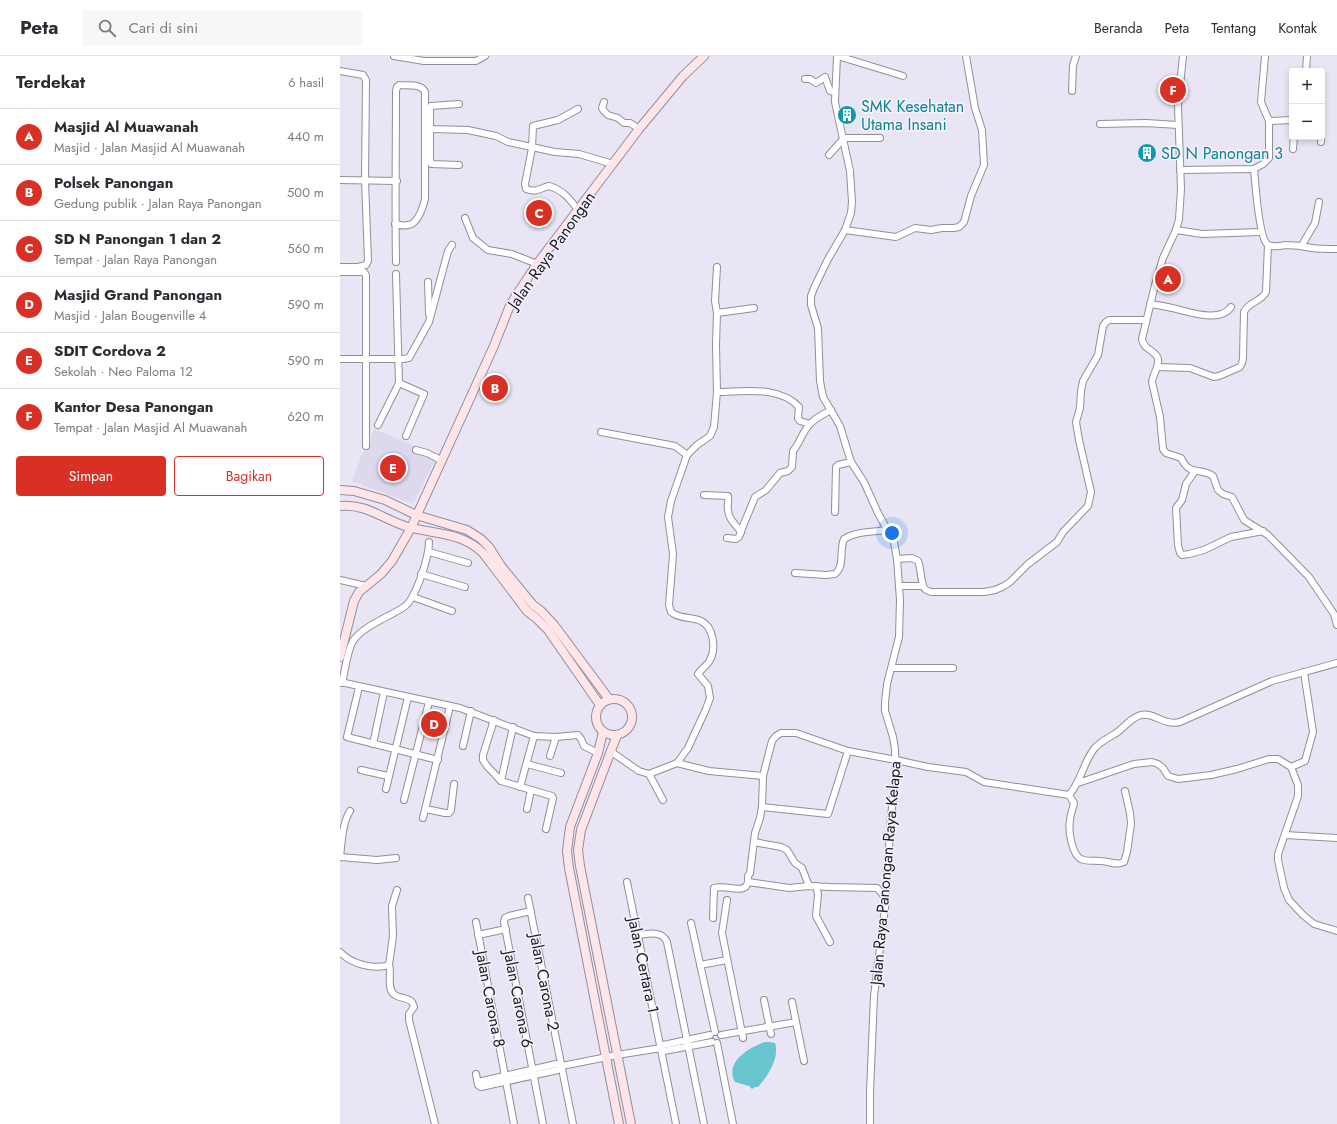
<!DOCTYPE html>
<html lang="id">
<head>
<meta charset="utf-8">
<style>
	body { margin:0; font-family:Jost,sans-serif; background:#f7f7f7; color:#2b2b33 }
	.controls { position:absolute; right:12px; top:12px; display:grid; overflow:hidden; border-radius:4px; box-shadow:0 2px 6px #0003 }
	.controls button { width:36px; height:36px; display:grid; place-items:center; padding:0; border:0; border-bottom:1px solid #e1e1e2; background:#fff; color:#2b2b33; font:20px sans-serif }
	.you { position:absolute; left:552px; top:477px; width:14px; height:14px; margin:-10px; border:3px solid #fff; border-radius:50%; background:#1a73e8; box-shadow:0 0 0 6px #1a73e833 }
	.badge { display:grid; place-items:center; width:26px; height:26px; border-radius:50%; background:#d93025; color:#fff; font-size:13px; font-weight:700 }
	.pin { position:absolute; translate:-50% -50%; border:2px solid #fff; box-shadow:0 1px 4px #0006 }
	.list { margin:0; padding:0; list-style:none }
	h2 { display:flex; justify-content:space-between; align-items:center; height:52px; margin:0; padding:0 16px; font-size:17px }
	h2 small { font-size:13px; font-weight:400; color:#7c7c81 }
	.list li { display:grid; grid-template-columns:26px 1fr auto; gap:12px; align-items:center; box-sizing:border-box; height:56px; padding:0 16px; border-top:1px solid #e1e1e2 }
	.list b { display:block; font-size:15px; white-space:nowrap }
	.list p { margin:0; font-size:13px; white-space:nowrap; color:#7c7c81 }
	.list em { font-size:13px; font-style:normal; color:#7c7c81 }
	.actions { display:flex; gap:8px; padding:12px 16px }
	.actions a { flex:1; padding:9px 0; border:1px solid #d93025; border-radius:4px; text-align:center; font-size:14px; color:#d93025 }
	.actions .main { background:#d93025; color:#fff }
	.icon { flex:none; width:22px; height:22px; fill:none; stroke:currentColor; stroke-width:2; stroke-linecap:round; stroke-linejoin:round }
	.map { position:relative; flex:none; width:997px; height:1068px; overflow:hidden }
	header { display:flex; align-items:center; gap:24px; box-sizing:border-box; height:56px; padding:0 20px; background:#fff; border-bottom:1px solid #e1e1e2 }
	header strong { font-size:19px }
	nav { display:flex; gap:22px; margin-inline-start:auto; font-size:14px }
	.search { width:280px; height:36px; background:#f7f7f7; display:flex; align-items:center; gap:10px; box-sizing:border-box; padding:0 14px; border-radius:4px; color:#7c7c81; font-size:15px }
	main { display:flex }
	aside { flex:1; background:#fff }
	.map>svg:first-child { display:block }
	.built { fill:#ded8ed }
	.water { fill:#68c4ce }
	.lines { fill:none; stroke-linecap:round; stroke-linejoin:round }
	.street-casing { stroke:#928e9b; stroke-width:8 }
	.secondary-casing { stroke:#928e9b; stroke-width:10 }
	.street { stroke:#fff; stroke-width:6 }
	.secondary { stroke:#fee6e8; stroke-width:8 }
	.labels { text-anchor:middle; stroke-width:3; stroke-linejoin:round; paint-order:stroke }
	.culture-label { font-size:16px; fill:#0d838f; stroke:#f6f3ff; text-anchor:start }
	.street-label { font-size:16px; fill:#1a191e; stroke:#f6f3ff }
</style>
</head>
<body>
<header>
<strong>Peta</strong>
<div class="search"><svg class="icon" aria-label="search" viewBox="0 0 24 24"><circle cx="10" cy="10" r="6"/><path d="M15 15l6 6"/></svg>Cari di sini</div>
<nav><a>Beranda</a><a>Peta</a><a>Tentang</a><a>Kontak</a></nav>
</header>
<main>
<aside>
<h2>Terdekat<small>6 hasil</small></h2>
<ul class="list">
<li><span class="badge">A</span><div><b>Masjid Al Muawanah</b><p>Masjid · Jalan Masjid Al Muawanah</p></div><em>440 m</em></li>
<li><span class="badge">B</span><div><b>Polsek Panongan</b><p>Gedung publik · Jalan Raya Panongan</p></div><em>500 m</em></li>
<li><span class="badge">C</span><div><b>SD N Panongan 1 dan 2</b><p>Tempat · Jalan Raya Panongan</p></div><em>560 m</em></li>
<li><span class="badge">D</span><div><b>Masjid Grand Panongan</b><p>Masjid · Jalan Bougenville 4</p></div><em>590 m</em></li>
<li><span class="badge">E</span><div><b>SDIT Cordova 2</b><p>Sekolah · Neo Paloma 12</p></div><em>590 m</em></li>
<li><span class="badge">F</span><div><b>Kantor Desa Panongan</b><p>Tempat · Jalan Masjid Al Muawanah</p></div><em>620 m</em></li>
</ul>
<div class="actions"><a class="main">Simpan</a><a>Bagikan</a></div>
</aside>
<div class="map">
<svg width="997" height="1068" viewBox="0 0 997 1068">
	<rect width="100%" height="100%" fill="#e9e5f4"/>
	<path class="built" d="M35,373L97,400L73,448L12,425L22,398L30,390L32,378Z"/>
	<path class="water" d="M425,986H430L435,987C440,1002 427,1021 418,1031H415L412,1033L409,1030L395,1026C384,1006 410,991 425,986Z"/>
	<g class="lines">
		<g class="street-casing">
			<g id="street">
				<path d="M54,0L84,5H136L145,0"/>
				<path d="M497,0L495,46L510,115L512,146L511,157L505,174L487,205L474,232L471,240V249L478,272L480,325L483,341L500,370L511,406L524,426L538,457L554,486L557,503L560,544L559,581L547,628L545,646V655L553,681L555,693L556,719L551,760L545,852L534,940L530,1036V1068"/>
				<path d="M498,0C520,7 541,13 563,20"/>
				<path d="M843,0L838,50L841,133L839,163L836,174L823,202L815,229L802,283C803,294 816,294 818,303C819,311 813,318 812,326L820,361L823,393L826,397L841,402C850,421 860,411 873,420L878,434L883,438L892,441L904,464L928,479L969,521L994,558L997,569"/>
				<path d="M925,0L921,46L929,65L952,64"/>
				<path d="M0,15L23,19L26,24L25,124L28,205L26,209L18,211H0"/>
				<path d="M966,15L967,0"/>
				<path d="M465,23H470L476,27L485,21L490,35L495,36"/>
				<path d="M732,35L733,9L736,0"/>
				<path d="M264,46L262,52L264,55L268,59L278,62L284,67H290L299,73"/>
				<path d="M119,48L91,50L90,53V73L128,74L156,80L168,86L215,96L239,98L273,108"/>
				<path d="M238,53L218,64L193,70L192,92L185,128L186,133C197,137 200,132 209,130C223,134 230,143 238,154"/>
				<path d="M760,68L806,67L838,69"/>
				<path d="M90,73V103L91,108L119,109"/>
				<path d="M981,86V81"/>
				<path d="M953,93L954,81"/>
				<path d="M489,99L504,82H540"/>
				<path d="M914,113C915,125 919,181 927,188C932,192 940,190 945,189C955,189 963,190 972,192C980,193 989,193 997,193"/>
				<path d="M840,114L914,113L923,108L929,102V65"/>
				<path d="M0,124L57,125"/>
				<path d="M125,162L133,182L148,194L172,198L197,208"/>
				<path d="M55,168C59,169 64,170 68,169C78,168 83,151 85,143V36C81,27 68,30 59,29L57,31L56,35C56,92 55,149 56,206"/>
				<path d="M505,174L556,181L575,172L591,174L602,172H614L619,171L624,166L631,140L644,109L642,74L635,52L626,0"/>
				<path d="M836,174L862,178L921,176"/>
				<path d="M962,189L975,167L979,146"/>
				<path d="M377,211L375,245L377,257L414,252"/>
				<path d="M0,216H24L26,219V390"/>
				<path d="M88,226L89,258"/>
				<path d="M810,248C817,249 824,250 832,252C847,255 880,268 891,251"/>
				<path d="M0,303H63L69,302L89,266L108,195L112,189"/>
				<path d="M817,311L850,312L874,321L879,320L900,311L902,307L903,302L904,256C908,246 921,246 926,236L928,189"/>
				<path d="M59,327L84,338L66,380"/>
				<path d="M377,336C403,336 439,329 459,351L458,362L460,365L470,368"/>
				<path d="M38,369L59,327L56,218"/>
				<path d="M261,376L335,390L347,399"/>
				<path d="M76,394L87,397L101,404"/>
				<path d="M855,415L846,428L842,444L836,452L838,489L840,497L842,499L849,498L864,494L891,481L923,475"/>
				<path d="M364,439L388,440C389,445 387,449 388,454C389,465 396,468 401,476"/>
				<path d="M495,456L496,411L498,409L511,406"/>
				<path d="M387,482L396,483L399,481L403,470L415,441L426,434L440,417L448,415L452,411L453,395C460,387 462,376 470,368C475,362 484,358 491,354"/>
				<path d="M89,496L128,507"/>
				<path d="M557,503L572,502L578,505C581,511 581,530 585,533C587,535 589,535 591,536H644L655,534L664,530L670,526L688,508L717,486L723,476L748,450L751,436L739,384L736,366L740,352L741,335L743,325L758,299L763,270L766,266L769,264H806"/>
				<path d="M455,517L486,519L495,518C505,510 499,494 504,483C517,475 533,476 548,474"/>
				<path d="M81,518L125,531"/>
				<path d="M0,524L26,530"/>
				<path d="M559,530H582"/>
				<path d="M73,541L112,555"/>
				<path d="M552,612H613"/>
				<path d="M0,626L120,652L194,680L216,681L238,679L241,683L244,690L258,697"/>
				<path d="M2,627C5,615 7,595 13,585C23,570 49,561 64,551C76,543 89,500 89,486"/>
				<path d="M19,631L7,681L98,704"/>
				<path d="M154,664L143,699V704L147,710L161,725L212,740L213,742L206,773"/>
				<path d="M33,688L44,636"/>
				<path d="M123,690L131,655"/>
				<path d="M270,695L299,715L309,718L337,707L348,692L366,653L370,642L368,630L358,618C361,613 367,610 370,604C376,593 374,571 361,565C353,561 343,563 334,558L331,556L329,549L333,498L328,461L331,445L347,399L357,389L370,380L374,371L377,336L376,289L377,257"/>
				<path d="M210,700L216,681"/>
				<path d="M337,707L369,715L423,720"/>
				<path d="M187,708L221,717"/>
				<path d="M951,711L965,705L973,676L964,616"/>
				<path d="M21,714L48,720"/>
				<path d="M309,718L323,744"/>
				<path d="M161,725L173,671"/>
				<path d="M738,727L794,708L812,706L818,708L823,712L828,720L838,723L871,719L897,713L929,703H938L951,711L958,729V740L955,749L938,798V804L944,832L949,844L963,859L974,868L997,875"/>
				<path d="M180,731L194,680"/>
				<path d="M46,733L68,641"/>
				<path d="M729,739C741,726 743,707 754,693C760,685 771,681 779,675C786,669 792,661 801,659C814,656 824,670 840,666L932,625L997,607"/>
				<path d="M64,744L89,646"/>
				<path d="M422,751L488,758L508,695"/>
				<path d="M86,753L105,757H109L111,754L114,728"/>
				<path d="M187,753L191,734"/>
				<path d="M83,762L110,650"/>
				<path d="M945,779L997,782"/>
				<path d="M414,786L441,791L447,794L455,807L462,812L469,830"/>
				<path d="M0,800C2,786 2,768 10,755"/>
				<path d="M0,801L37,804L56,802"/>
				<path d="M287,826L336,1068"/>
				<path d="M408,826L449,832L469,830L490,831L537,832L545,841"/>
				<path d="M476,830L478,838L476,860L490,886"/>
				<path d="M188,842L233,1068"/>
				<path d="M387,844L382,877L403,982"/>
				<path d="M191,855L169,860L165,862L164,866L203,1068"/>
				<path d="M373,862L374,832C389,828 410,842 408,820L410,817L415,777L420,762L422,751L423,720L432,685L436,680L441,677H456L508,695L556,704L588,711L626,716L644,726L729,739L734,747C733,753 730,759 730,765C728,774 732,799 741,803C747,806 754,804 760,805C768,805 777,810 784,806L787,796L791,768L790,757L785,735"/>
				<path d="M136,866L174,1068"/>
				<path d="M351,867L375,976"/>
				<path d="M138,879L166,873"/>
				<path d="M298,879C308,878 322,874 327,886L364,1068"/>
				<path d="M0,896C11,908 34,914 49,909C52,917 46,934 55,939C61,943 67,941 72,946L74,951L69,958V964L95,1068"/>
				<path d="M49,909L53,880L52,850L57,834"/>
				<path d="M360,909L387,904"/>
				<path d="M424,944L431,978"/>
				<path d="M452,946L464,1005"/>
				<path d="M381,979L456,966"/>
				<path d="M377,987L393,1068"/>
				<path d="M321,992L323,989L328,988L370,979"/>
				<path d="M136,1018L138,1029L141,1031L218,1014L222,1010"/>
				<path d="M138,1026L216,1008L222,1010L277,999L321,992L324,995L372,986"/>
			</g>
		</g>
		<g class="secondary-casing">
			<g id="secondary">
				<path d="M0,434L14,435L45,444L76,459L127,474L141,483L149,491L161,510L193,549L201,555L214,569L269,643"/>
				<path d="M0,450C26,447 44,464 68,471C94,478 122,476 143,497L187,555L196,562L208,574L260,649"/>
				<path d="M0,601L14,545L19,536L41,518L52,505L71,472L153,292L169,252L175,241L197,208L299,73L343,20L364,0"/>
				<circle cx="274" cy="661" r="18"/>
				<path d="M263,676L258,697L230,771L227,795L229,812L279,1068"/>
				<path d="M277,679L241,774L238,794L240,810L291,1068"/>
			</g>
		</g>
		<use href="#street" class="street"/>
		<use href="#secondary" class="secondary"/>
	</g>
	<defs>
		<g id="building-disc" transform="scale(1)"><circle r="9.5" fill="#0f9aa8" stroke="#f6f3ff"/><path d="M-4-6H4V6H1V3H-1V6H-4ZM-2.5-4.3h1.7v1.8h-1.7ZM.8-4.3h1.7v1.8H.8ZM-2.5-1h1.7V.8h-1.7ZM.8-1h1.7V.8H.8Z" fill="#fff"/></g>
	</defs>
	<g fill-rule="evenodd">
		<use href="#building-disc" x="507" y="59"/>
		<use href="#building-disc" x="807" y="97"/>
	</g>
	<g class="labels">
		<g class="culture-label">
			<text x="521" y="56">SMK Kesehatan<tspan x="521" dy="18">Utama Insani</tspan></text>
			<text x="821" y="103">SD N Panongan 3</text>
		</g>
		<g class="street-label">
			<text transform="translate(211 194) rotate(-55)" y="6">Jalan Raya Panongan</text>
			<text transform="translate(545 817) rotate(-85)" y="6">Jalan Raya Panongan Raya Kelapa</text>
			<text transform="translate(304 909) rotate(78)" y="6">Jalan Certara 1</text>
			<text transform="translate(205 926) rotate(79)" y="6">Jalan Carona 2</text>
			<text transform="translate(151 943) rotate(79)" y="6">Jalan Carona 8</text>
			<text transform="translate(179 943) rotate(79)" y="6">Jalan Carona 6</text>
		</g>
	</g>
</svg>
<div class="controls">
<button>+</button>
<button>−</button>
</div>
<div class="you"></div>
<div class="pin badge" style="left:828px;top:223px">A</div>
<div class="pin badge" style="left:155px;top:332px">B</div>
<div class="pin badge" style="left:199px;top:157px">C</div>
<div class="pin badge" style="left:94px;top:668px">D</div>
<div class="pin badge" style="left:53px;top:412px">E</div>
<div class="pin badge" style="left:833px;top:34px">F</div>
</div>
</main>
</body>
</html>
